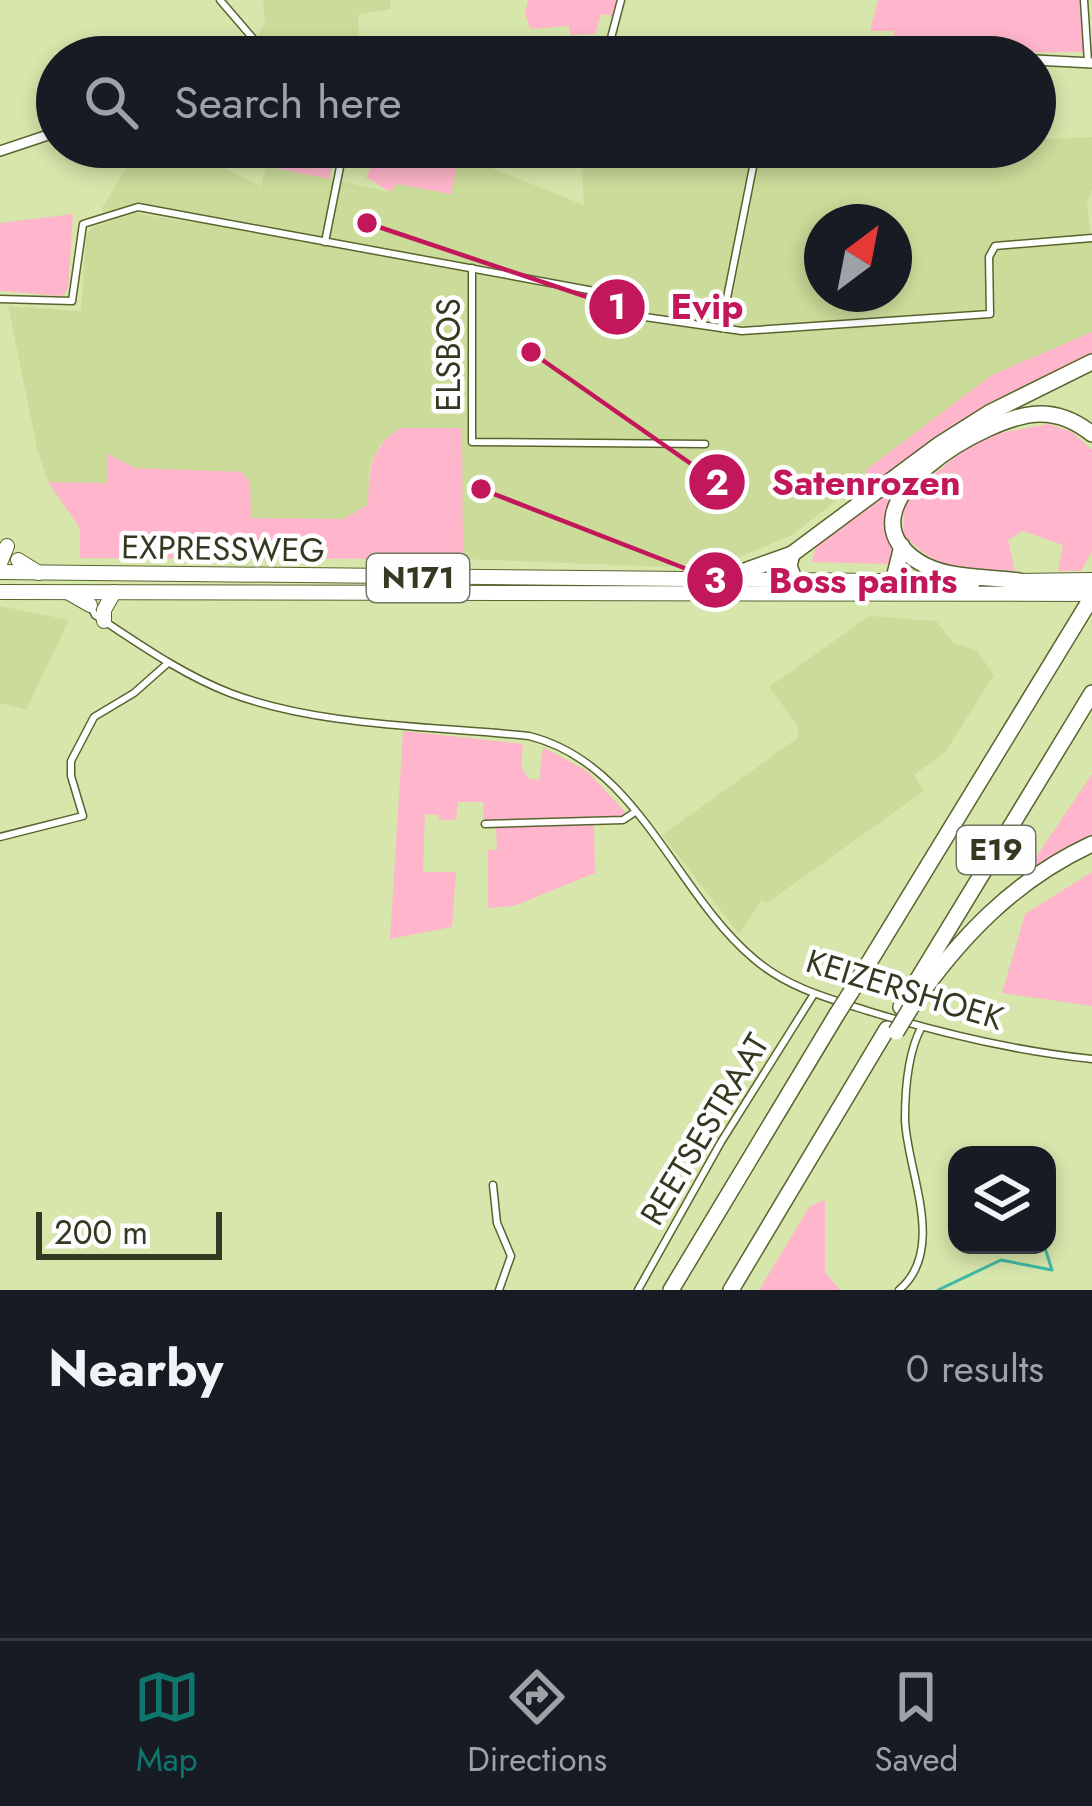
<!DOCTYPE html>
<html lang="en">
<head>
<meta charset="utf-8">
<style>
	body { margin:0; font-family:Jost,sans-serif; background:#20242c; color:#f1f3f6 }
	.controls { position:absolute; right:36px; bottom:36px; display:grid; overflow:hidden; border-radius:24px; box-shadow:0 6px 18px #0003 }
	.controls button { width:108px; height:108px; display:grid; place-items:center; padding:0; border:0; border-bottom:3px solid #363941; background:#171b24; color:#f1f3f6; font:60px sans-serif }
	.compass { position:absolute; left:804px; top:204px; width:108px; height:108px; border-radius:50%; background:#171b24; box-shadow:0 6px 18px #0003; rotate:32deg }
	.scale { position:absolute; left:36px; bottom:30px; width:186px; box-sizing:border-box; padding-left:12px; border:6px solid #343a22; border-top:0; font-size:33px; line-height:42px; white-space:nowrap; color:#343a22; -webkit-text-stroke:9px #fefefe; paint-order:stroke }
	.list { margin:0; padding:0; list-style:none }
	h2 { display:flex; justify-content:space-between; align-items:center; height:156px; margin:0; padding:0 48px; font-size:51px }
	h2 small { font-size:39px; font-weight:400; color:#9ea1a6 }
	.icon { flex:none; width:66px; height:66px; fill:none; stroke:currentColor; stroke-width:2; stroke-linecap:round; stroke-linejoin:round }
	.map { position:relative; flex:none; width:1092px; height:1290px; overflow:hidden }
	.search { position:absolute; background:#171b24; box-shadow:0 6px 18px #0003; left:36px; right:36px; top:36px; height:132px; display:flex; align-items:center; gap:30px; box-sizing:border-box; padding:0 42px; border-radius:66px; color:#9ea1a6; font-size:45px }
	.sheet { height:348px; background:#171b24 }
	nav { display:flex; justify-content:space-around; align-items:center; box-sizing:border-box; height:168px; border-top:3px solid #363941; background:#171b24; font-size:33px; color:#9ea1a6 }
	nav a { display:grid; justify-items:center; gap:6px }
	nav .on { color:#0f766e }
	.map>svg:first-child { display:block }
	.built { fill:#cbdc9a; fill-rule:evenodd }
	.green { fill:#ffb5cb }
	.lines { fill:none; stroke-linecap:round; stroke-linejoin:round }
	.stream { stroke:#3fb8a4; stroke-width:3 }
	.minor-casing { stroke:#58642e; stroke-width:9 }
	.tertiary-casing { stroke:#58642e; stroke-width:12 }
	.trunk-casing { stroke:#58642e; stroke-width:16 }
	.motorway-casing { stroke:#58642e; stroke-width:18 }
	.minor { stroke:#fff; stroke-width:6 }
	.tertiary { stroke:#fff; stroke-width:9 }
	.trunk { stroke:#fff; stroke-width:14 }
	.motorway { stroke:#fff; stroke-width:15 }
	.motorway-bridge-casing { stroke:#58642e; stroke-width:18; stroke-linecap:butt }
	.motorway-bridge { stroke:#fff; stroke-width:15 }
	.labels { text-anchor:middle; stroke-width:9; stroke-linejoin:round; paint-order:stroke }
	.shield { fill:#fefefe; stroke:#717564; stroke-width:3 }
	.shield-label { font-size:30px; font-weight:bold; fill:#343a22 }
	.street-label { font-size:33px; fill:#343a22; stroke:#fefefe }
	.leader { fill:none; stroke:#c2185b; stroke-width:4.5 }
	.callout-dot { fill:#c2185b; stroke:#fefefe; stroke-width:4.5 }
	.mark-label { font-size:36px; text-anchor:middle; font-weight:bold; fill:#fff }
	.callout-label { font-size:36px; text-anchor:middle; font-weight:bold; fill:#c2185b; stroke:#fefefe; stroke-width:9; stroke-linejoin:round; paint-order:stroke }
</style>
</head>
<body>
<div class="map">
<svg width="1092" height="1290" viewBox="0 0 1092 1290">
	<rect width="100%" height="100%" fill="#d7e6ab"/>
	<g class="built">
		<path d="M263,0H390L391,9L358,15L359,36L351,57H270L269,47L258,37L265,21Z"/>
		<path d="M1092,137V189L1087,203L1092,244V332L992,375L867,469L862,481L792,535L740,557L668,567L463,559L461,428L380,443L369,469L368,505L344,519L250,518V483L242,472L135,468L109,455L108,483L48,482L37,448L8,306L81,311L86,235L93,227L135,213L195,223L196,213L143,204L103,212L102,208L125,170L146,154L165,147L184,149L261,186L266,166L390,192L396,183L451,194L459,155L584,205L582,169L743,155L747,147H1035V140ZM822,222H894V294H822Z"/>
		<path d="M0,606L69,620L26,710L0,703Z"/>
		<path d="M869,616L936,621L954,643L977,651L994,675L946,751L914,775L924,791L767,903L762,900L739,934L662,835L799,737L796,723L769,687Z"/>
	</g>
	<g class="green">
		<path d="M528,0H617L613,16L601,14L595,34L570,35L569,26L530,29L525,13Z"/>
		<path d="M878,0H1081L1085,52L896,54L894,31H870Z"/>
		<path d="M269,147H337L329,179L266,166Z"/>
		<path d="M381,147H437L459,155L451,194L397,184L390,192L366,177Z"/>
		<path d="M73,214L68,289L62,296L0,291V223Z"/>
		<path d="M1092,332V355L869,489L862,481L867,469L992,375Z"/>
		<path d="M1048,424L1072,432L1092,450V551L1081,571H1058L1063,545L1023,531L1008,540L1015,571C965,570 940,573 904,535V505L922,484L980,437Z"/>
		<path d="M401,428H462L463,559L80,558V528L48,482L107,483L108,454L135,468L242,472L250,483L251,518L343,519L368,505C369,472 369,447 401,428Z"/>
		<path d="M890,491L886,526L896,555L889,564L812,562L816,546Z"/>
		<path d="M403,731L523,744L521,767L529,779L539,780L543,747L587,771L627,814L609,819L484,822L483,802H458L456,820H440L438,815L425,814L423,872H456L452,927L390,939Z"/>
		<path d="M1092,774V837L1026,877L1024,875Z"/>
		<path d="M594,824L595,873L514,906L488,908V850H497L496,827Z"/>
		<path d="M1092,872V1006L1002,993L1025,914Z"/>
		<path d="M825,1200V1272L840,1290H759L810,1206Z"/>
	</g>
	<g class="lines">
		<path class="stream" d="M938,1290L1001,1260L1052,1270L1044,1245"/>
		<g class="minor-casing">
			<g id="minor">
				<path d="M220,0L269,57"/>
				<path d="M1084,0L1088,62"/>
				<path d="M606,57L621,0"/>
				<path d="M325,242L344,147"/>
				<path d="M472,268V442L705,444"/>
				<path d="M0,299L72,301L83,224L138,207L594,291L624,314L742,331L990,314L989,257L995,246L1092,238"/>
				<path d="M721,328L757,147"/>
				<path d="M91,607L95,615C138,643 181,674 230,693C320,727 434,726 529,736C638,763 674,891 753,958C786,987 827,998 868,1011C943,1034 1014,1051 1092,1059"/>
				<path d="M485,824L623,820L635,812"/>
				<path d="M0,837L83,816L71,776V761L94,717L134,693L168,663"/>
				<path d="M493,1185L497,1223L511,1256L499,1290"/>
				<path d="M638,1290L721,1142L814,994"/>
				<path d="M899,1290C948,1249 906,1169 905,1119C905,1090 908,1053 921,1028"/>
			</g>
		</g>
		<g class="tertiary-casing">
			<g id="tertiary">
				<path d="M1035,60L1092,63"/>
				<path d="M0,151L57,132"/>
			</g>
		</g>
		<g class="trunk-casing">
			<g id="trunk">
				<path d="M18,560L39,573"/>
				<path d="M0,563L7,546"/>
				<path d="M0,572L973,582"/>
				<path d="M1013,581L1092,580"/>
				<path d="M0,592L1092,594"/>
				<path d="M69,593L90,605"/>
				<path d="M104,621V610L114,592"/>
			</g>
		</g>
		<g class="motorway-casing">
			<g id="motorway">
				<path d="M792,554L789,566L795,581"/>
				<path d="M697,579L739,573L792,554L940,444L989,413L1092,362"/>
				<path d="M1019,581C987,576 948,580 919,562C831,506 988,413 1041,414C1061,414 1077,422 1092,434"/>
				<path d="M893,582L902,546"/>
				<path d="M851,992L1092,597"/>
				<path d="M901,1007L1092,693"/>
				<path d="M910,1009C958,939 1014,880 1092,844"/>
				<path d="M671,1290L837,1014"/>
				<path d="M731,1290L887,1029"/>
			</g>
		</g>
		<use href="#minor" class="minor"/>
		<use href="#tertiary" class="tertiary"/>
		<use href="#trunk" class="trunk"/>
		<use href="#motorway" class="motorway"/>
		<g class="motorway-bridge-casing">
			<g id="motorway-bridge">
				<path d="M837,1014L851,992"/>
				<path d="M896,1032L910,1009"/>
			</g>
		</g>
		<use href="#motorway-bridge" class="motorway-bridge"/>
	</g>
	<g class="labels">
		<g class="shield">
			<rect x="367" y="554" width="102" height="48" rx="9"/>
			<rect x="957" y="826" width="78" height="48" rx="9"/>
		</g>
		<g class="shield-label">
			<text x="418" y="588">N171</text>
			<text x="996" y="860">E19</text>
		</g>
		<g class="street-label">
			<text transform="translate(448 355) rotate(-90)" y="12">ELSBOS</text>
			<text transform="translate(223 548) rotate(1)" y="12">EXPRESSWEG</text>
			<text transform="translate(905 989) rotate(17)" y="12">KEIZERSHOEK</text>
			<text transform="translate(704 1129) rotate(-59)" y="12">REETSESTRAAT</text>
		</g>
	</g>
	<path class="leader" d="M367 223L617 307M531 352L717 482M481 489L715 580"/>
	<g class="callout-dot">
		<circle cx="367" cy="223" r="12"/>
		<circle cx="531" cy="352" r="12"/>
		<circle cx="481" cy="489" r="12"/>
		<circle cx="617" cy="307" r="30"/>
		<circle cx="717" cy="482" r="30"/>
		<circle cx="715" cy="580" r="30"/>
	</g>
	<g class="mark-label">
		<text x="617" y="319">1</text>
		<text x="717" y="495">2</text>
		<text x="715" y="593">3</text>
	</g>
	<g class="callout-label">
		<text x="707" y="319">Evip</text>
		<text x="866" y="495">Satenrozen</text>
		<text x="863" y="593">Boss paints</text>
	</g>
</svg>
<div class="controls">
<button><svg class="icon" aria-label="layers" viewBox="0 0 24 24"><path d="M12 4l9 5-9 5-9-5zM3 14l9 5 9-5"/></svg></button>
</div>
<svg class="compass" viewBox="-18 -18 36 36"><path d="M0-13l5 13h-10z" fill="#e53935"/><path d="M0 13l5-13h-10z" fill="#9ea1a6"/></svg>
<div class="scale">200 m</div>
<div class="search"><svg class="icon" aria-label="search" viewBox="0 0 24 24"><circle cx="10" cy="10" r="6"/><path d="M15 15l6 6"/></svg>Search here</div>
</div>
<section class="sheet">
<h2>Nearby<small>0 results</small></h2>
<ul class="list">
</ul>
</section>
<nav>
<a class="on"><svg class="icon" aria-label="map" viewBox="0 0 24 24"><path d="M3 6l6-2 6 2 6-2v14l-6 2-6-2-6 2zM9 4v14M15 6v14"/></svg>Map</a>
<a><svg class="icon" aria-label="directions" viewBox="0 0 24 24"><path d="M12 3l9 9-9 9-9-9zM9 14v-3h6M13 9l2 2-2 2"/></svg>Directions</a>
<a><svg class="icon" aria-label="saved" viewBox="0 0 24 24"><path d="M7 4h10v16l-5-4-5 4z"/></svg>Saved</a>
</nav>
</body>
</html>
